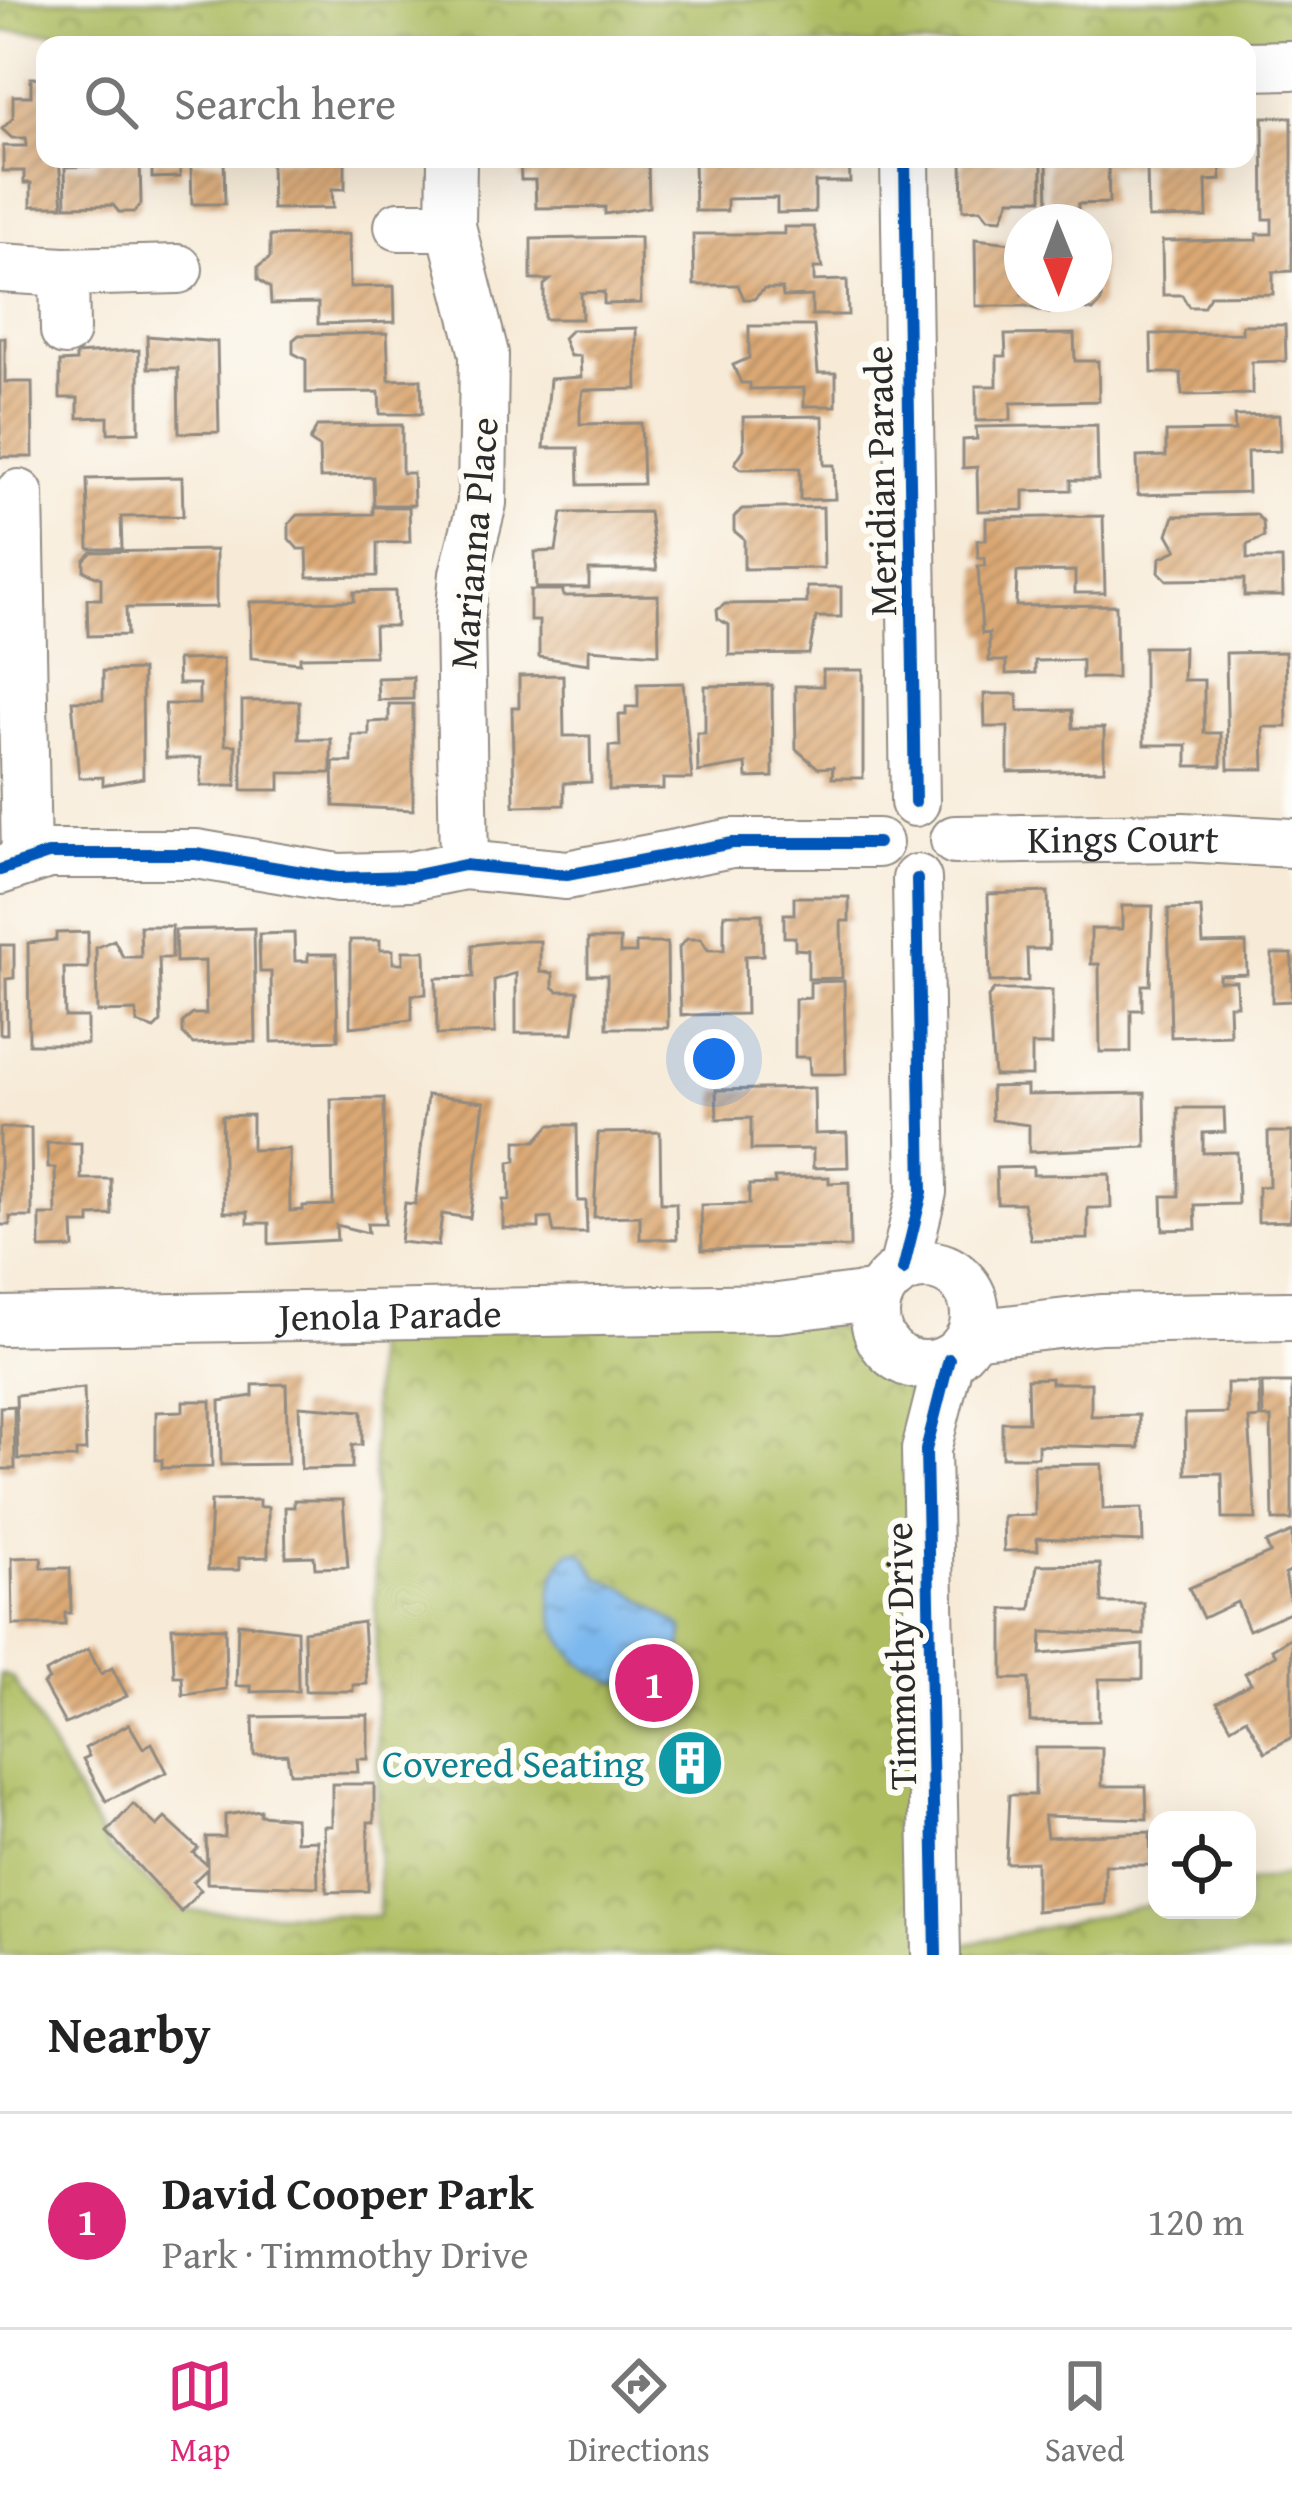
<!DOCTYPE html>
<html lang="en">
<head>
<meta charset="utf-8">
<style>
	body { margin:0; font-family:"Gentium Book Plus",serif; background:#f2f2f2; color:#222 }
	.controls { position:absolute; right:36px; bottom:36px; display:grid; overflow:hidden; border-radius:24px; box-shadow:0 12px 48px #0002 }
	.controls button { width:108px; height:108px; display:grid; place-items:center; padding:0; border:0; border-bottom:3px solid #e0e0e0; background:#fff; color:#222; font:60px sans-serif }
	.compass { position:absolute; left:1004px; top:204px; width:108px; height:108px; border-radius:50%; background:#fff; box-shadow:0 12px 48px #0002; rotate:179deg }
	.you { position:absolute; left:714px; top:1059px; width:42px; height:42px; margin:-30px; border:9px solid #fff; border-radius:50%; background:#1a73e8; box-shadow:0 0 0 18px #1a73e833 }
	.badge { display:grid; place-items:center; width:78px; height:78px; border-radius:50%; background:#db2777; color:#fff; font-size:39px; font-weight:700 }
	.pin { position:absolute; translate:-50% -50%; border:6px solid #fff; box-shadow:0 3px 12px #0006 }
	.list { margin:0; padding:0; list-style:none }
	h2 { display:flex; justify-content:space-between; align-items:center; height:156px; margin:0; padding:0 48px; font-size:51px }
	h2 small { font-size:39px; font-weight:400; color:#767676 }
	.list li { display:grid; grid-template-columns:78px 1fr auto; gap:36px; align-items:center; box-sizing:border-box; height:216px; padding:0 48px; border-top:3px solid #e0e0e0 }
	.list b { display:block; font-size:45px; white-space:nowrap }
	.list p { margin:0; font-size:39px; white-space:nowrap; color:#767676 }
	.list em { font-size:39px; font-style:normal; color:#767676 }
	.icon { flex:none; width:66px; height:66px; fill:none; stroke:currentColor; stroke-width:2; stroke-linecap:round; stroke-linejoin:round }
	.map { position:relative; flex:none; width:1292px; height:1955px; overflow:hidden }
	.search { position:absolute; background:#fff; box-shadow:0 12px 48px #0002; left:36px; right:36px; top:36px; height:132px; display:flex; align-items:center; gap:30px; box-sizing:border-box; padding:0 42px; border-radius:24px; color:#767676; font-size:45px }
	.sheet { height:372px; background:#fff }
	nav { display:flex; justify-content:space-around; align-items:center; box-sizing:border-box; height:168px; border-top:3px solid #e0e0e0; background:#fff; font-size:33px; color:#767676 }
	nav a { display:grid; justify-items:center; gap:6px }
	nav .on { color:#db2777 }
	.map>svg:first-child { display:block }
	.park { fill:url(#park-crowns); stroke:#6c7446; stroke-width:3 }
	.water { fill:url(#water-ripples); stroke:#53728c; stroke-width:3 }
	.building { fill:url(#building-hatch) }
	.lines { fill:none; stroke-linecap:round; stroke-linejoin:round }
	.minor-casing { stroke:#918b82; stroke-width:52 }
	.minor { stroke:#fff; stroke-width:48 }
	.cycleway-casing { stroke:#fdfcf7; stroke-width:20 }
	.cycleway { stroke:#0057b8; stroke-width:12 }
	.labels { text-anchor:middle; stroke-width:12; stroke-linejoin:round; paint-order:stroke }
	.street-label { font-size:39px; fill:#2b2b2b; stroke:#fdfcf7 }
	.culture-label { font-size:39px; fill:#0d838f; stroke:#fdfcf7; text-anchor:end }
</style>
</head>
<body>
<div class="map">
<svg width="1292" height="1955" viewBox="0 0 1292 1955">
	<defs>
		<pattern id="park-crowns" width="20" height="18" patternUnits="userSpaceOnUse" patternTransform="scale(3)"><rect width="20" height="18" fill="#aebd60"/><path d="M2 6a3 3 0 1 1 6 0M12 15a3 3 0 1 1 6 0" fill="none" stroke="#8e9a4f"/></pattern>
		<pattern id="water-ripples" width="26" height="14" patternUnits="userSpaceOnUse" patternTransform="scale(3)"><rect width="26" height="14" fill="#7bb8ee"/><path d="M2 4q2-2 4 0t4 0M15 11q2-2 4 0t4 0" fill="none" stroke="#6596c1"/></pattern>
		<pattern id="building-hatch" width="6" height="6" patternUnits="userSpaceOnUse" patternTransform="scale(3)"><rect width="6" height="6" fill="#dba975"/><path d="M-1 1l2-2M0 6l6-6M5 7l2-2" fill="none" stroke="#b28a60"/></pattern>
	</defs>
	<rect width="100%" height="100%" fill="#fdfcf7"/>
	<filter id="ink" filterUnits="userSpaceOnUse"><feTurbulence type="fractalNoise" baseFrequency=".00833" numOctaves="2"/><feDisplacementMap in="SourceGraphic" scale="24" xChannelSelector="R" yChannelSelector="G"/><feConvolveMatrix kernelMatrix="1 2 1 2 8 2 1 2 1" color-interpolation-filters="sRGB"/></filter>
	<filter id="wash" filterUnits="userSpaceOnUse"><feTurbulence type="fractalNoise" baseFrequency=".004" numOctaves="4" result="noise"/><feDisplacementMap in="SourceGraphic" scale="48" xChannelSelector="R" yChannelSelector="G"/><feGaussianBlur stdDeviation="2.7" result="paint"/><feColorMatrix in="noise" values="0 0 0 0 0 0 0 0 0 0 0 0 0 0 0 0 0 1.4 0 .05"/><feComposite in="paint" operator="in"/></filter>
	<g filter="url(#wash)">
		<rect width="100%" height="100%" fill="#f7ebd8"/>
		<g class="park">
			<path d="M0,0H1292V46L580,45L0,31Z"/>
			<path d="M778,1308L883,1343L895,1356L926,1450L936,1951L1157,1903V1910H1247V1883L1292,1874V1955H0V1674L13,1678L109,1849L181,1911L379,1916L372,1314Z"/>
		</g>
		<path class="water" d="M570,1551L583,1553L598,1577L630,1591L683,1628L682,1647L671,1667L619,1682C564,1673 527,1595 570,1551Z"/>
		<g id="blocks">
			<g class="building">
				<path d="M31,78H45V159H59L63,206H31V183H24V171H3V146H26V138H12L2,129L13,118V96H31Z"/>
				<path d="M1263,117H1292V271L1273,272V294L1211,295L1203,307H1189L1182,295H1163L1162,241L1257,240V234H1272V219H1264Z"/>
				<path d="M97,159H140L141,204L134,212H119L113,205L66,206L65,167L97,166Z"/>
				<path d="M152,159L224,162L225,204H192L191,167L180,168V177L152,178Z"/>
				<path d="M271,159H345V189H332L333,208L272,209Z"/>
				<path d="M520,159H648L649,207L605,214V207L536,208L535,180H521Z"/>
				<path d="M694,159H849L850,182H815V212L777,213V198L727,199V211H695Z"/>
				<path d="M962,159H1042V199H1010L1002,219L988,218L981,209L963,210Z"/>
				<path d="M1047,159H1135V166L1108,167L1109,203L1078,204V213H1048Z"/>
				<path d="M1138,159H1220L1221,180L1206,181L1207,217L1148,218L1147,164L1139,165Z"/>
				<path d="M784,227H814L822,268H814V281L847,280L848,315H812V296L783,297L782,289H764L754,299H744L738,285H694L693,234H784Z"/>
				<path d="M349,234L350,287L394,286L395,322L318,324V303L271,304L270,288L258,279V267L270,258V236Z"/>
				<path d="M640,237L641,303L604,304V292L581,293L582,319H544V285L550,280H531V239Z"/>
				<path d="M975,239L1022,244V294H1094V243H1100L1101,302L1093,311L1059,303L1049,313L1026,306H976Z"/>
				<path d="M1242,325H1285L1286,361L1252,362V394L1182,395L1181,373H1152L1151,334L1242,333Z"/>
				<path d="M749,326H814L818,373H836V406H804V388L750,389V383H741L733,365L749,358Z"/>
				<path d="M636,328L637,389L583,390L580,410V424L641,423L643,484L579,485L578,448H544L550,379L581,377L580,356H570L563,338L571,330Z"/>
				<path d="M387,333L389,380L421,379L422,414H380L379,392L306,393V360L293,353V340L299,335Z"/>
				<path d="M1074,334L1075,361H1098L1099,401L1011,403V420L976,421V386H997V356H1006L1005,335Z"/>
				<path d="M147,336L217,342L219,432L179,433L178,368H148Z"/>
				<path d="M0,338H5V382H32L33,457H0Z"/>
				<path d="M139,350V432L108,433V417L78,418V398H60V362L76,361V354Z"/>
				<path d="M1279,415L1280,451L1247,452L1248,492L1138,495L1137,457L1166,456V432L1235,431L1234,416Z"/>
				<path d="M823,416L824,465H834L835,499L800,500V468L741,469L735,463L744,449L743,417Z"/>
				<path d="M402,425V473H413L414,505H374L373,477L320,478L319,447L310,441L317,426Z"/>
				<path d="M1097,425L1098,480H1071V490L1024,491V510L978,511L977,467L963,468V440L977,439L976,427Z"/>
				<path d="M182,477L183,516L121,517L122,549H89L87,479Z"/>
				<path d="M373,507H409L410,542L377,543V576L308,577L307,549H298L289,539V524L298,515L373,514Z"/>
				<path d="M823,507L824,568L744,569V539L734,531V517L742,509Z"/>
				<path d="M649,512L657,570H589V588H536L535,552L556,551L562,513Z"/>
				<path d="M1256,514L1263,522L1264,537L1247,545V559H1282L1283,596H1244V579L1167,580L1159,572L1160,558L1177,550L1168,534L1174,516Z"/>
				<path d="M1103,516L1105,593H1075V571L1017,572L1016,606L1116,605L1117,678H1082V660L1035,661V673L1006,674V661H989V633L982,634L978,566H985V558H978L977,540H986V518Z"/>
				<path d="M216,550V607L126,608L127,635L88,636L87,599H101V578L84,571V560L92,552Z"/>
				<path d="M807,587H841V617H816L809,654L729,655V625L718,619L717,610L725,604L807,603Z"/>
				<path d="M530,590H563V596L658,595L659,654L589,649V664L539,657V621H530Z"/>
				<path d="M395,591L396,626H374L375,656L300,657V663L251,658L250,602L354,601V592Z"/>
				<path d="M1144,647H1184L1183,680H1204V733H1221V766H1187V745H1144Z"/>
				<path d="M1285,652L1287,727H1263L1264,769H1228L1226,653Z"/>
				<path d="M223,659L225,745H236V786H201V758H166L165,704H199V684H178L177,660Z"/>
				<path d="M142,670L143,778L103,785V777L79,778L72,701L103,700V671Z"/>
				<path d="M823,670H863V778H832L833,767L818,768L796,749L795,686H823Z"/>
				<path d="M563,675L564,736H590L591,782L564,783V805L514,806L512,707H519V676Z"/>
				<path d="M413,677V699L378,700L377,678Z"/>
				<path d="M683,683L692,779H663V789L609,790V746H620L619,715H626V707H638V684Z"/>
				<path d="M772,685L773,777L747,778L746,764L698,772L697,733H705V686Z"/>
				<path d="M984,694H1017L1018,711L1072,710L1073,728H1104V770L1008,772V727H985Z"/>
				<path d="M242,701H299V739H331V773H280V790H242Z"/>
				<path d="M389,704H413V810L334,806L333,762H352V735H369V722L389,721Z"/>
				<path d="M1048,892L1049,949H1027L1028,981L990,982L988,894Z"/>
				<path d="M794,897H849V921H841L842,978L808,979V950L795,949V937H784V914H794Z"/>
				<path d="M1122,906H1153L1150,985H1142V1010H1131V1052H1100L1099,964H1091V929H1122Z"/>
				<path d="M1201,908L1203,944L1246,943L1247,974L1219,975V981H1236L1237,1005H1229L1230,1035L1171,1037L1168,909Z"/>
				<path d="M724,914H762L763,955L745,956L746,1014L681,1015L679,947L687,939H701L708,950H724Z"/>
				<path d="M140,926H172V958H159L161,1022L154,1029L137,1023L136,1011L97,1012L96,948L114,940L123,957H141Z"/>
				<path d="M254,928L256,1042L193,1044L183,1034V1022L193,1014H206L205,961L176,962L175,930Z"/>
				<path d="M88,932V968H64L65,1017H87V1044H29L28,943L56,940V933Z"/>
				<path d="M294,933L295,961H308V954H336L338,1040L272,1042L271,972H260L259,934Z"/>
				<path d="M588,939H620V953H636V943H667L668,1028H607V975H588Z"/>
				<path d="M350,940H380V950H393V963H403V951H425L426,994L412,995V1020L350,1027Z"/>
				<path d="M507,941H540V972L553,973V987L558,991H578L573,1033H516V973L494,980L495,1033L437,1035L436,978L473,977L472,945Z"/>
				<path d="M0,945H14V978L6,979L7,1034H0Z"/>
				<path d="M1272,954H1292V1001L1272,1002Z"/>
				<path d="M844,981L846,1074H810L809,1057H795V999L810,998V982Z"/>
				<path d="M994,990H1052V1045H1032V1076H994L988,997Z"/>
				<path d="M1027,1086V1095L1145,1093L1146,1147L1029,1152V1125L992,1120L991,1087Z"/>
				<path d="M814,1088L815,1134L847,1133L848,1167L813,1168V1149L751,1150V1118L717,1119L716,1090Z"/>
				<path d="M427,1095L484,1102L470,1218L442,1214L438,1246L400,1242L405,1203L415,1204Z"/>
				<path d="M384,1098L385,1224H367L368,1233L336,1225L337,1240L269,1244V1223H248V1212H224L222,1116L252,1115V1150L289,1149L290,1211L303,1210V1206L333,1205L331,1099Z"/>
				<path d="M1178,1108H1224L1225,1132L1203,1133V1153L1237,1152L1238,1204L1195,1205L1196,1229L1163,1230L1162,1196H1179Z"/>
				<path d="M550,1125H577L578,1201H586L587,1233H554L551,1218L539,1219V1228H503V1200H510L509,1162L516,1161V1141H536Z"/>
				<path d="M0,1128H31L32,1217H10V1225H0Z"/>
				<path d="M660,1132L661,1203H676L677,1239H640V1216L594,1217L598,1133Z"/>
				<path d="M1268,1132H1292L1290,1221L1258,1222V1187L1269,1186Z"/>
				<path d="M47,1143H81V1179H111L112,1215L90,1216V1224H73L74,1248L40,1249V1215H56L55,1168H48Z"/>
				<path d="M1033,1167V1175L1110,1174L1111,1208H1088V1239L1031,1240L1023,1203H997L996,1168Z"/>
				<path d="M829,1177V1183L849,1182L850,1247L702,1250L701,1205L749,1204V1185L775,1184L774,1178Z"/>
				<path d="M1051,1378V1383H1091V1416L1139,1415V1448L1038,1445V1457H1002V1422H1028L1027,1379Z"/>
				<path d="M1227,1383H1259L1260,1418L1249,1419L1256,1519H1223L1222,1473L1186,1474L1185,1414L1227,1413Z"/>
				<path d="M1262,1383H1292V1520H1273L1271,1418H1263Z"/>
				<path d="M286,1384L288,1464L221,1465L220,1401L253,1396V1385Z"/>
				<path d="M84,1388L86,1451H76V1458L18,1459L16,1395Z"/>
				<path d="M183,1401H211L212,1467L162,1468V1460H156V1412L183,1411Z"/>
				<path d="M14,1406L15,1469H0V1407Z"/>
				<path d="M299,1406L362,1411V1445H352V1468L301,1469Z"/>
				<path d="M1102,1464L1103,1509L1142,1508L1143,1542L1037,1538L1038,1550L1004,1551L1003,1516L1035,1515L1034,1465Z"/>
				<path d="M259,1500V1507H268V1557L239,1558V1570H208L211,1501Z"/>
				<path d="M294,1500H343L348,1567L315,1568L314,1556L286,1557L285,1507H294Z"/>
				<path d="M1292,1532V1571L1285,1574L1292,1611L1249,1630L1237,1602L1203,1618L1189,1588L1270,1553L1266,1543Z"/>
				<path d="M41,1557L42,1568H70L71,1613H65V1625H13L12,1558Z"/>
				<path d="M1100,1564L1102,1603H1144V1635L1042,1632L1041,1654L1143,1645V1679H1099V1721L1030,1722L1029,1679H1003V1609H1031L1037,1565Z"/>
				<path d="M363,1622L367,1684L353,1685V1691H305L304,1631Z"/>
				<path d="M238,1623L297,1630L298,1691L251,1692V1686H236Z"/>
				<path d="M172,1627L225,1628L226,1689L183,1695L182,1676H174Z"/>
				<path d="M1292,1637V1737L1265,1752L1246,1718L1231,1727L1217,1702L1251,1683L1245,1673L1276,1655L1272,1649Z"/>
				<path d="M88,1649L101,1674L112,1668L127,1696L65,1724L43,1684L49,1680L45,1673Z"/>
				<path d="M368,1715V1759H357L358,1772L290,1773L287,1754L254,1755L253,1717Z"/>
				<path d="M129,1724L143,1748L152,1743L167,1772L106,1801L83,1759L89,1756L85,1748Z"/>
				<path d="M694,1733L707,1787L686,1792L672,1738Z"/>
				<path d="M1035,1748H1102V1786H1146L1147,1819L1044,1816L1047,1837L1150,1832L1151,1865H1105V1904L1036,1911V1862L1006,1863L1009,1795H1035Z"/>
				<path d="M332,1784H374V1822H368V1891L327,1892L324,1826H332Z"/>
				<path d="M133,1804L157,1826L165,1818L198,1848L193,1853L207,1865L206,1837H225V1815L260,1810V1815L295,1818L296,1841L317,1840L318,1887L207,1883V1869L193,1882L201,1890L181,1912L107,1832Z"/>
			</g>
		</g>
	</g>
	<g filter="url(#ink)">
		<use href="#blocks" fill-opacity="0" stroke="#918b82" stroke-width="3"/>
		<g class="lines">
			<g class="minor-casing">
				<g id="minor">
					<path d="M1247,66L1292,65"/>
					<path d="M452,159L451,226L484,354L482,503L464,574L460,617L464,865"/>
					<path d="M905,159L915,802"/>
					<path d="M399,226H451"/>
					<path d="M0,268L64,272L178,269"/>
					<path d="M64,272L65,331"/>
					<path d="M19,494L26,858"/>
					<path id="s1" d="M955,840L1183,837L1292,843"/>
					<path d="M0,870L48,854H196L338,878L411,876L464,865L567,875L732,843H878"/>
					<circle cx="925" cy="1315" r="50"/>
					<path d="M903,1270L922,1192L917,879"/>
					<path id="s2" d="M0,1321L778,1308L879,1295"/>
					<path d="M972,1334L1101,1319L1292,1316"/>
					<path d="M936,1955L926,1450L949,1359"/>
				</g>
			</g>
			<use href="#minor" class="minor"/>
			<g class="cycleway-casing">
				<g id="cycleway">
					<path d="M905,159L915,802"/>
					<path d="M0,870L48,854H196L338,878L411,876L464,865L567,875L732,843H878"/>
					<path d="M903,1270L922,1192L917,879"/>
					<path d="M936,1955L926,1450L949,1359"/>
				</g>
			</g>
			<use href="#cycleway" class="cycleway"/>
		</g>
	</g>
	<defs>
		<g id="building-disc" transform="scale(3.45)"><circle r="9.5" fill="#0f9aa8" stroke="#fdfcf7"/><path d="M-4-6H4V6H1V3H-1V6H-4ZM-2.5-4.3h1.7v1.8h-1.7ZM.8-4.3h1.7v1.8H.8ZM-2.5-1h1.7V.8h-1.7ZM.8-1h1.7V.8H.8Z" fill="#fff"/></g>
	</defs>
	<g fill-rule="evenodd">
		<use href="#building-disc" x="690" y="1763"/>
	</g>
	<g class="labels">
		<g class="street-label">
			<text transform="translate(880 481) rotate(-91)" y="14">Meridian Parade</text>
			<text transform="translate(473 543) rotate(-85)" y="14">Marianna Place</text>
			<text dy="14" stroke="none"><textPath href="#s1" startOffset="168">Kings Court</textPath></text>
			<text dy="14" stroke="none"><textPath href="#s2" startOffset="390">Jenola Parade</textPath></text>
			<text transform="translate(900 1656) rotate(-91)" y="14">Timmothy Drive</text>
		</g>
		<g class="culture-label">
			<text x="644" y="1777">Covered Seating</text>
		</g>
	</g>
</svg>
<div class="controls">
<button><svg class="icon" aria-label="locate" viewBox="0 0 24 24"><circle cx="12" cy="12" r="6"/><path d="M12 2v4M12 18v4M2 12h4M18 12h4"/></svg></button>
</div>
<svg class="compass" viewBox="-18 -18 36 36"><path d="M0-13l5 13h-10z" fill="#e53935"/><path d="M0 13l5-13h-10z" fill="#767676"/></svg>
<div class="you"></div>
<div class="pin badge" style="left:654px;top:1683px">1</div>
<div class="search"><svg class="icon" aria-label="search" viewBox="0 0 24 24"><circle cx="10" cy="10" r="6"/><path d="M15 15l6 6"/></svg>Search here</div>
</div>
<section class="sheet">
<h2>Nearby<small></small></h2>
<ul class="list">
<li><span class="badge">1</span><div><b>David Cooper Park</b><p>Park · Timmothy Drive</p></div><em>120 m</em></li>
</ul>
</section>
<nav>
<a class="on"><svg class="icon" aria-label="map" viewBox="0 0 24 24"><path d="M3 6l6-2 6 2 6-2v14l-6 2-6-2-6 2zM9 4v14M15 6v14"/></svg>Map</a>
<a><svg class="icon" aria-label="directions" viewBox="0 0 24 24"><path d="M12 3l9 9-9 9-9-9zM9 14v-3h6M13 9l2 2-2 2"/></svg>Directions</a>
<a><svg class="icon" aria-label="saved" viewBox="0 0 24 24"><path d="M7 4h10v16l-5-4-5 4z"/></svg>Saved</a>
</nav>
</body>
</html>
